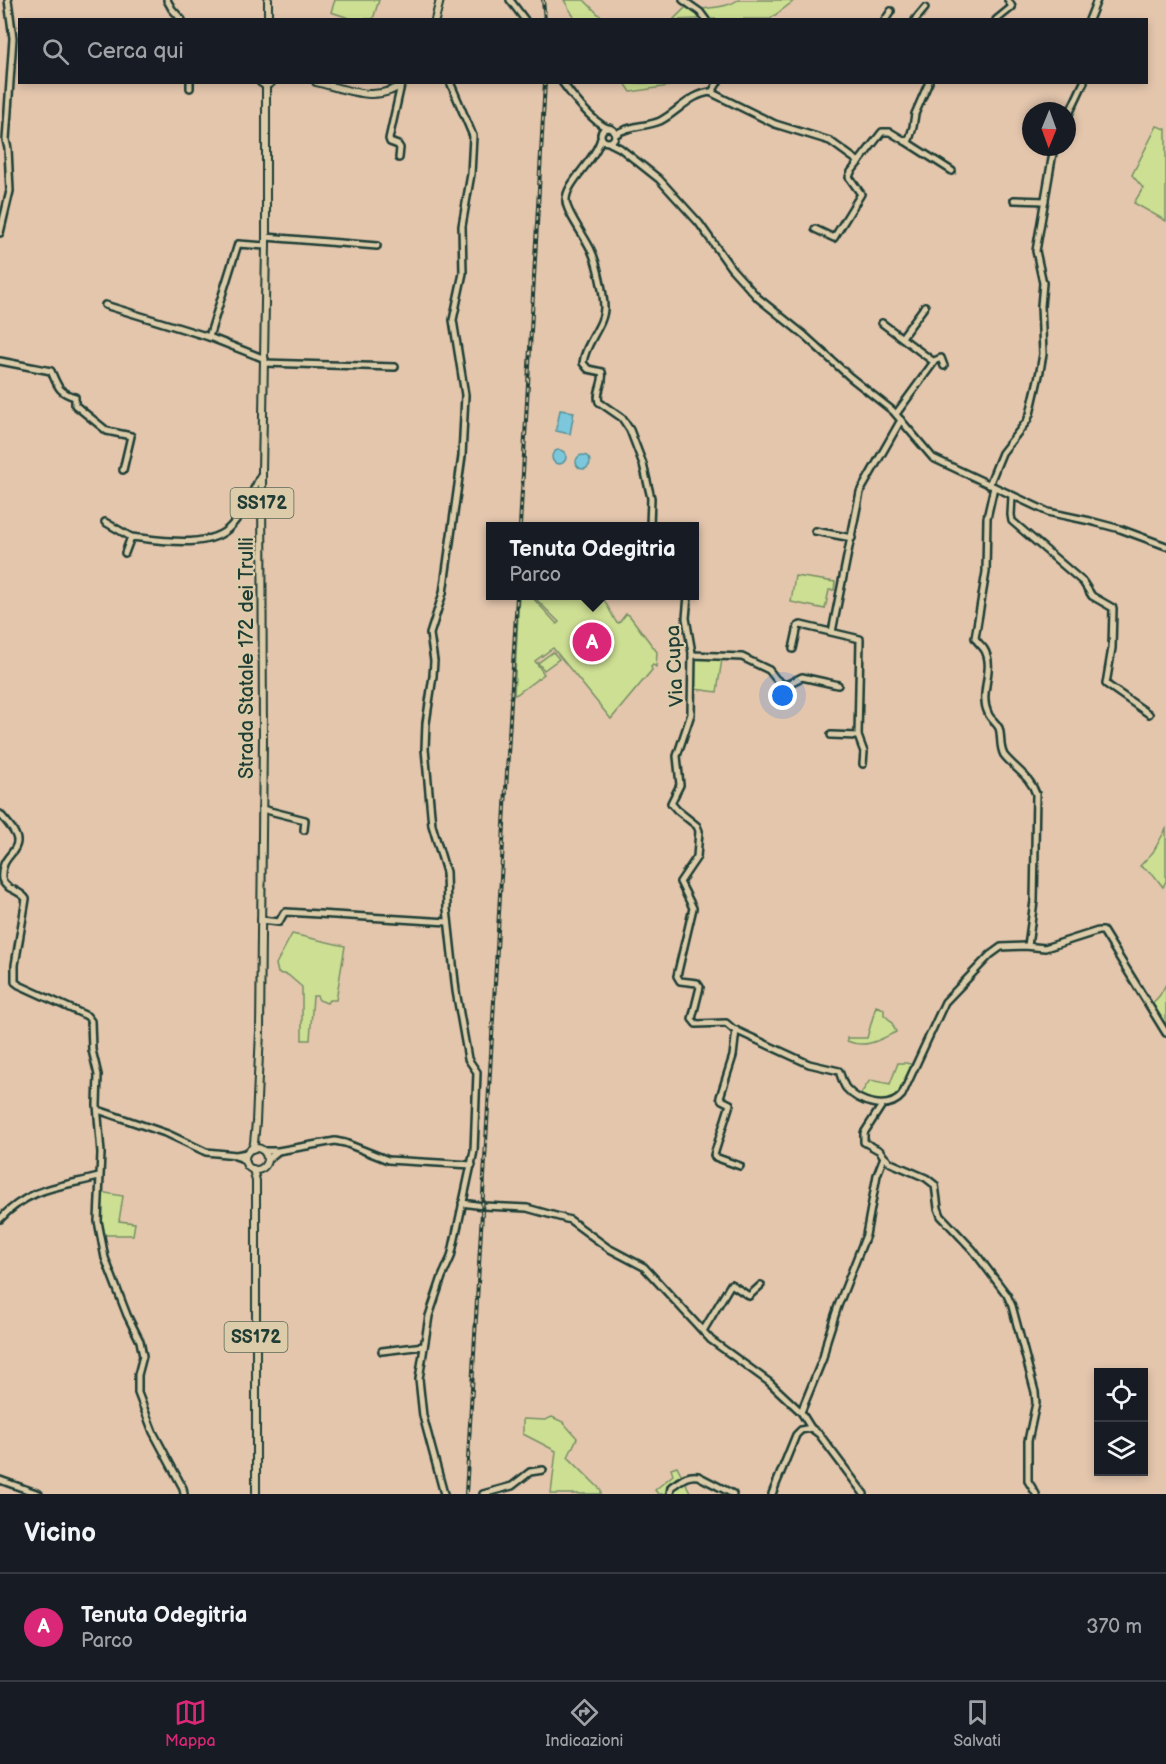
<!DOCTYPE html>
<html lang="it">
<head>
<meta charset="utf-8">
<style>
	body { margin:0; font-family:"Balsamiq Sans",sans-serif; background:#20242c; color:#f1f3f6 }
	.controls { position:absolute; right:18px; bottom:18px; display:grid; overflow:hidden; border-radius:0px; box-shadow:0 3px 9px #0003 }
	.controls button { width:54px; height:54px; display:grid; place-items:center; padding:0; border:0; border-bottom:2px solid #363941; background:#171b24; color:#f1f3f6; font:30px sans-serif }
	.compass { position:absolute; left:1022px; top:102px; width:54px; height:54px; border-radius:50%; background:#171b24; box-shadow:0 3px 9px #0003; rotate:181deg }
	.you { position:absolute; left:783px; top:696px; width:21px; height:21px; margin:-15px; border:4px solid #fff; border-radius:50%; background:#1a73e8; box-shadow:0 0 0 9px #1a73e833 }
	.badge { display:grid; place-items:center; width:39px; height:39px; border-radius:50%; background:#db2777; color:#fff; font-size:20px; font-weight:700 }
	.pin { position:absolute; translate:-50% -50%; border:3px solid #fff; box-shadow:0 2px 6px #0006 }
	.popup { position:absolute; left:486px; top:522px; width:213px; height:78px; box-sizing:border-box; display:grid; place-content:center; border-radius:0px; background:#171b24; filter:drop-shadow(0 2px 4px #0005); font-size:20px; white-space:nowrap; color:#9ea1a6 }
	.popup b { font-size:22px; color:#f1f3f6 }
	.popup::after { content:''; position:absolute; left:50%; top:100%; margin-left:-12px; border:12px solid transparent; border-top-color:#171b24 }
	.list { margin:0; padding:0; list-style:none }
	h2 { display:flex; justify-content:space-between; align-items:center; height:78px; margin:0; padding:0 24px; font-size:26px }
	h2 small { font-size:20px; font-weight:400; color:#9ea1a6 }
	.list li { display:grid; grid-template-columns:39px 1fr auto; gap:18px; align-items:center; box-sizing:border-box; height:108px; padding:0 24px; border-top:2px solid #363941 }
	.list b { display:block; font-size:22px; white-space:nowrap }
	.list p { margin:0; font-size:20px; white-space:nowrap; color:#9ea1a6 }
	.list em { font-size:20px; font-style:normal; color:#9ea1a6 }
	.icon { flex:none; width:33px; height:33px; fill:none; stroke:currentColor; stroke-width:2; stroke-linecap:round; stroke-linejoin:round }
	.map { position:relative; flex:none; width:1166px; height:1494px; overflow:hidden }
	.search { position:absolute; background:#171b24; box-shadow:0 3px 9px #0003; left:18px; right:18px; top:18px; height:66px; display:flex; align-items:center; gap:15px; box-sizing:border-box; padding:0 21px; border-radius:0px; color:#9ea1a6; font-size:22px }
	.sheet { height:186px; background:#171b24 }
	nav { display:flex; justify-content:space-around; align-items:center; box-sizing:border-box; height:84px; border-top:2px solid #363941; background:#171b24; font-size:16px; color:#9ea1a6 }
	nav a { display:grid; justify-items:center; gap:3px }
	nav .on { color:#db2777 }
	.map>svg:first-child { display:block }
	.green { fill:#cddf93; stroke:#768e64; stroke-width:1.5 }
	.water { fill:#7bc7db; stroke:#569098; stroke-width:1.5 }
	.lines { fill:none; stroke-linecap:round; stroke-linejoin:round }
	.minor-casing { stroke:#1f3d34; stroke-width:10 }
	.major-casing { stroke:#1f3d34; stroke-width:10 }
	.minor { stroke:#ddcca9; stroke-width:5 }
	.major { stroke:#ddcca9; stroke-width:6 }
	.rail-casing { stroke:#1f3d34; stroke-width:4 }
	.rail { stroke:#ddcca9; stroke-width:1.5; stroke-dasharray:4.5; stroke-linecap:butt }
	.labels { text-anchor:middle; stroke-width:4.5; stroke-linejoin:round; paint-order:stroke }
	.shield { fill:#ddcca9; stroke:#586857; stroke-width:1.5 }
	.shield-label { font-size:18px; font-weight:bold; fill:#1f3d34 }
	.street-label { font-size:20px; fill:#1f3d34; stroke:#ddcca9 }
</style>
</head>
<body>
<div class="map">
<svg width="1166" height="1494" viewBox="0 0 1166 1494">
	<rect width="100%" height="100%" fill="#e4c6ad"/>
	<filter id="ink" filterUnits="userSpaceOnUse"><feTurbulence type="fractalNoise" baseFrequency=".0167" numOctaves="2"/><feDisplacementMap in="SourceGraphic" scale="12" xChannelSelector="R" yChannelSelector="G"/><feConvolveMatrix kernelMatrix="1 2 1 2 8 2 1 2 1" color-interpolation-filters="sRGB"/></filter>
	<g filter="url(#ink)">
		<g class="green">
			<path d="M335,0H379L373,19H352L331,12Z"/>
			<path d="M564,0H584L603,19H575Z"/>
			<path d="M738,0H795L770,19H707L702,12L703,9C715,7 728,7 738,0Z"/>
			<path d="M687,6L703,17L702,19L673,20Z"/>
			<path d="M625,83H668L669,86L631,92Z"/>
			<path d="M1157,126L1166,129V221L1134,203L1143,188L1132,175Z"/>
			<path d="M795,576L835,582L834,590H829L825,609L791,602Z"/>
			<path d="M519,596H531L557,624L559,622L533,596H602L616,622L619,623L626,614L629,615L657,652L656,667L653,665L651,667L652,670L611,719L553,648L535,661L544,674L517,694L514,695Z"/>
			<path d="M553,652L559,659L544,670L538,663Z"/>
			<path d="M695,657L722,659L717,692L695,689Z"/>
			<path d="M1166,829V881L1163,887L1153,874L1140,866L1153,852Z"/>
			<path d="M292,934L345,946L336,1000H329L327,1003L319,1000L317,996H313L310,1040H302V987L288,975L278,973L276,964Z"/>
			<path d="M1166,984V1028L1152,1004L1160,995Z"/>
			<path d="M876,1006L884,1009V1015L891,1021L896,1032C879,1040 866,1049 847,1041V1038H867Z"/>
			<path d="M898,1063H906L914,1065L897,1100L879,1103L860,1095L870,1080L890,1084Z"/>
			<path d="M100,1192L123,1196L119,1221L135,1223L133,1235H103L100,1221Z"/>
			<path d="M552,1417L563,1422L577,1438L568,1457L601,1490V1494H551L556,1451L523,1434V1419L545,1420Z"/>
			<path d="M677,1466L691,1494H658L655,1490L673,1475L671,1468Z"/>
		</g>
		<g class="water">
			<path d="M560,410L574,412L570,434L556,431Z"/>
			<circle cx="559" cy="457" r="7"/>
			<circle cx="583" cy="462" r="7"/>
		</g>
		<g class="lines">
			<g class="minor-casing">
				<g id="minor">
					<path d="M167,0L172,9L182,20"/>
					<path d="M510,0L525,20"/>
					<path d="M683,0L700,12L706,20"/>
					<path d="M885,20L891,11"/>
					<path d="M915,20L925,8"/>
					<path d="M996,20L1012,7L1008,0"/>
					<path d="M1089,20L1097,0"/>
					<path d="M562,82C572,96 592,121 607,128"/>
					<path d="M190,88V82"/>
					<path d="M710,92L775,124L830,141L859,162"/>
					<path d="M1067,118L1084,82"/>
					<circle cx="608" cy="135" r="7"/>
					<path d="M615,135C628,125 646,127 660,121C678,112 691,93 712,92L718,82"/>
					<path d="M601,138C596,160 565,183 566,201C566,212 586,238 591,250C597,262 604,294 604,308C604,326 585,343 583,363L588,369L602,372C605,383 595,392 599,402L622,418L630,430L643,464L651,498L650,526"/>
					<path d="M905,141L952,171"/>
					<path d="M610,143L620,148L659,179L699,223L731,268L758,298L804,335L850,377L893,411L933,458L1048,512L1090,521L1120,529L1166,546"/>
					<path d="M399,158L400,148L398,145L390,142L389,139L401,85"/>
					<path d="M1014,200L1045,201"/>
					<path d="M815,229L834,238L861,194L849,177L851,172L882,132H890L905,141L909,140L913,127L915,114L929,82"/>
					<path d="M0,233L10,191L8,149L6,140L13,38L8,0"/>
					<path d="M266,237L377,246"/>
					<path d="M105,305L209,337L265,359"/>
					<path d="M882,323L934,362L896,414"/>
					<path d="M209,337L238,244L266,246"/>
					<path d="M902,337L925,306"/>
					<path d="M0,361L51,371C58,386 58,392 75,397V405L107,431L131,436L123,470"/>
					<path d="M934,361L941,358L944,366"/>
					<path d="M264,363L395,367"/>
					<path d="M989,485L1002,453L1027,421L1030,414L1040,371L1043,354L1041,306L1043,283L1036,251L1054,147"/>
					<path d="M994,487L987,518L986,572L975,638C977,642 981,645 984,649C996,668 978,693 988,713C990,719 996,722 999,728C1002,737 999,746 1004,755C1015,769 1030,776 1036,794L1034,901L1028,946"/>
					<path d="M1012,496L1011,515L1012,521L1083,582L1092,596L1113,608L1112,648L1106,684L1149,714"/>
					<path d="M105,522L131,537"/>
					<path d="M815,531L852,538"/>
					<path d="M125,553L131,537C159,540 210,550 231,526C245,511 253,490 262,473"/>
					<path d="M688,596L686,618L692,653L691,714L677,756L680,785L671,803L677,810L697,826L699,831L697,857L680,882L693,908L677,976L680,981L697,983L700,987L692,1019L696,1024L726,1023L733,1029L809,1064L839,1071C841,1076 843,1084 846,1088C859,1103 888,1112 902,1095L945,1002L990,955L1001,947L1025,946L1045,948L1098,931H1103L1166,1033"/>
					<path d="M832,632L860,492L901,420"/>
					<path d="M793,649L798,626L801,625L860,639L858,736L864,752L863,764"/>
					<path d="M692,655L742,657L769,670L776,679L783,684H788L802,677L838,685"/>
					<path d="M831,735L858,736"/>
					<path d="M262,809L305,820L304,830"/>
					<path d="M0,814C5,820 18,833 17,842C16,855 0,857 2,879C5,890 20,889 26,899L15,965V982L19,985L87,1016L91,1021L92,1050L98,1075L97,1105L101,1153L98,1221L105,1258L127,1315L140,1341L143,1356L138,1375V1393L153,1432L183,1488L184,1494"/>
					<path d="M261,920L279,922L284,913L286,912L448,922"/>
					<path d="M736,1030L733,1056L720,1097L722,1100L730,1104L714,1155L715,1157L740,1166"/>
					<path d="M882,1105L864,1133V1142L880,1151L884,1157L891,1163L926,1178L935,1185L938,1208L941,1216L973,1250L1007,1295L1012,1306L1035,1392L1036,1403L1028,1441V1481L1036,1494"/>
					<path d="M98,1110L168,1134L206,1152L236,1155L247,1153"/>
					<path d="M264,1151H278L335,1141L345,1143L388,1160L472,1165"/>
					<path d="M235,1156L241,1158L246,1162"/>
					<path d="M267,1160L277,1152"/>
					<path d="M462,1203L483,1206L527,1208L570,1220L608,1248L644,1267L711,1340L769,1382L801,1412L811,1428L819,1434L864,1494"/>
					<path d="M0,1219C30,1187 60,1187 99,1177"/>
					<path d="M703,1331L731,1284L749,1296L761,1285"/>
					<path d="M382,1351L424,1346"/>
					<path d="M801,1412L823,1358L827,1340L838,1306L866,1235L877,1175L884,1157"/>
					<path d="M0,1480L39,1494"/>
					<path d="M444,1494L423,1416L419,1379L429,1316L442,1277L451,1257L474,1151L477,1072L468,1059L467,1053L456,991L447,909L446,872L432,825L425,749L426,723L433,676L434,661L430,634L443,593L452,528L462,456L465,395L453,320L463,273L462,226L471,174L473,136L450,82"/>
					<path d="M483,1494L512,1486L530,1472L543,1470"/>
					<path d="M670,1494L671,1487C680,1481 687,1474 698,1476L733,1494"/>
					<path d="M772,1494L796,1435L801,1430L811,1428"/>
				</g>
			</g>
			<g class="major-casing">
				<g id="major">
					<path d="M268,20V0"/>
					<path d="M435,20L440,0"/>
					<path d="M260,82L266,86L272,82"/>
					<path d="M316,82C346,89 378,105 405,82"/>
					<circle cx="256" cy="1159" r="11"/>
					<path d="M252,1149L254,1143L256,1122L260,1031L263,739L262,471L266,246V86"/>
					<path d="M253,1169L256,1181V1494"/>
				</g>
			</g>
			<use href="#minor" class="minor"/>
			<use href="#major" class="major"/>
			<g class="rail-casing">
				<g id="rail">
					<path d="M543,0L545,20"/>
					<path d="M520,526L545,82"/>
					<path d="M466,1494L517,596"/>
				</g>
			</g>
			<use href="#rail" class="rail"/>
		</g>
	</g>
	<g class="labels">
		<g class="shield">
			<rect x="230.5" y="488" width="63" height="30" rx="4.5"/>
			<rect x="224.5" y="1322" width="63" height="30" rx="4.5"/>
		</g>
		<g class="shield-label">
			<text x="262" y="509">SS172</text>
			<text x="256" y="1343">SS172</text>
		</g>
		<g class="street-label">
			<text transform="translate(246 658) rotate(-90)" y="7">Strada Statale 172 dei Trulli</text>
			<text transform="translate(674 666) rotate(-93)" y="7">Via Cupa</text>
		</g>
	</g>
</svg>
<div class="controls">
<button><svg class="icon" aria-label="locate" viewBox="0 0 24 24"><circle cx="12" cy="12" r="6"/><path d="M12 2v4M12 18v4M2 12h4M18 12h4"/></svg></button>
<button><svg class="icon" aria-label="layers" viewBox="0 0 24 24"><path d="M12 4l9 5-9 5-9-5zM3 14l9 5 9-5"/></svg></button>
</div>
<svg class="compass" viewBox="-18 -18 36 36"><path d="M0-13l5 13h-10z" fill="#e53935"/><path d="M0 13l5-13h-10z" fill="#9ea1a6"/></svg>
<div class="you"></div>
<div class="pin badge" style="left:592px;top:642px">A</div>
<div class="popup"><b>Tenuta Odegitria</b>Parco</div>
<div class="search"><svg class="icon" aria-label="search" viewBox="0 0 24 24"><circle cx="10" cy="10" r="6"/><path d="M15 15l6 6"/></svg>Cerca qui</div>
</div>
<section class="sheet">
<h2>Vicino<small></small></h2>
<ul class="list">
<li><span class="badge">A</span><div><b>Tenuta Odegitria</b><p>Parco</p></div><em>370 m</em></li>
</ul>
</section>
<nav>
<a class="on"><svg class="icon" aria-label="map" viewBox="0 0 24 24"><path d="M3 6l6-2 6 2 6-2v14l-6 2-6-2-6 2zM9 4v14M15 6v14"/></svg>Mappa</a>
<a><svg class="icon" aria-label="directions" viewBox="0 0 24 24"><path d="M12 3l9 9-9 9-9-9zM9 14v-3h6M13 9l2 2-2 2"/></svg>Indicazioni</a>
<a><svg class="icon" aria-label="saved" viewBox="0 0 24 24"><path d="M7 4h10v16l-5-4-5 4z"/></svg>Salvati</a>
</nav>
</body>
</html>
